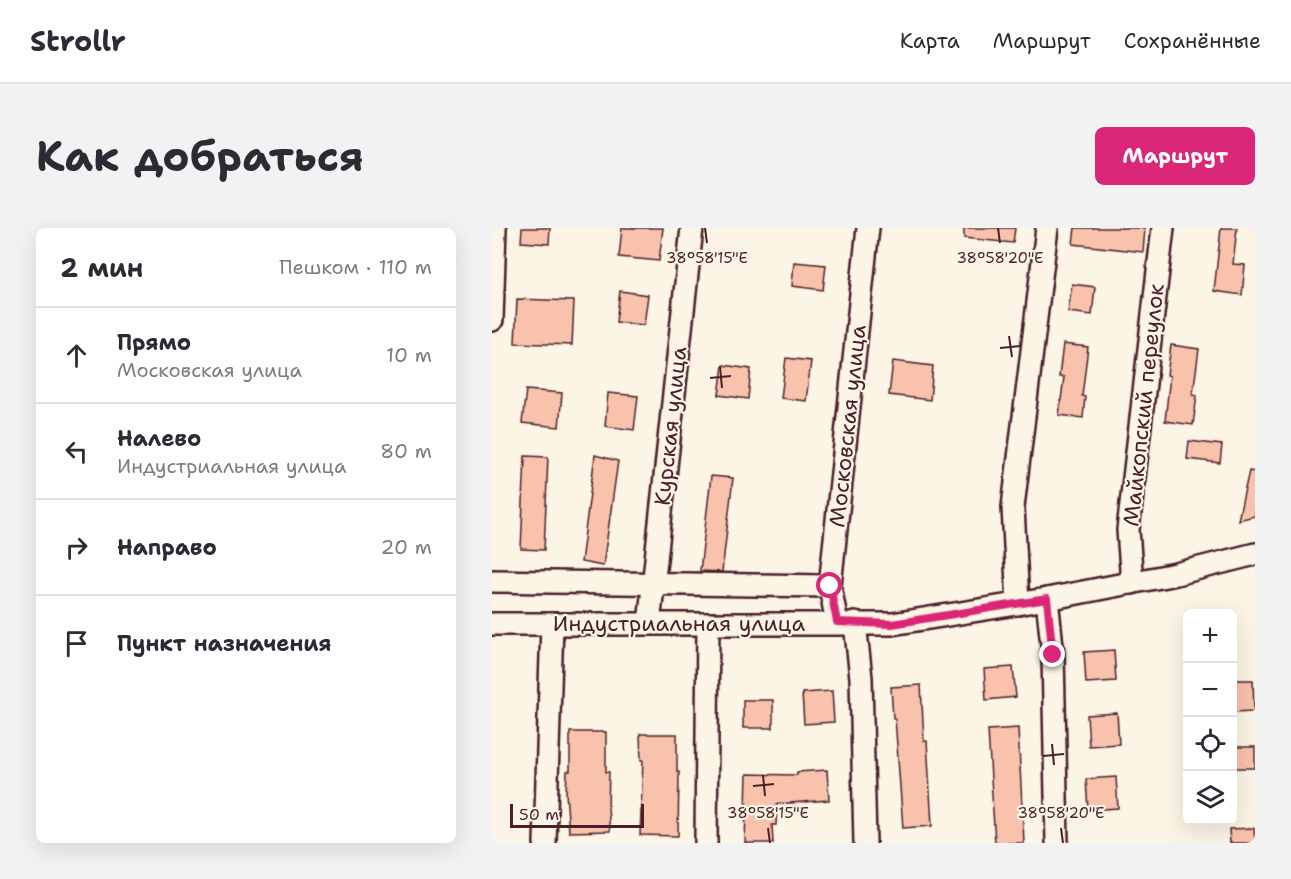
<!DOCTYPE html>
<html lang="ru">
<head>
<meta charset="utf-8">
<style>
	body { margin:0; font-family:"Shantell Sans",sans-serif; background:#f2f2f3; color:#2b2b33 }
	.controls { position:absolute; right:18px; bottom:18px; display:grid; overflow:hidden; border-radius:9px; box-shadow:0 6px 24px #0002 }
	.controls button { width:54px; height:54px; display:grid; place-items:center; padding:0; border:0; border-bottom:2px solid #e1e1e2; background:#fff; color:#2b2b33; font:30px sans-serif }
	.scale { position:absolute; left:18px; bottom:15px; width:134px; box-sizing:border-box; padding-left:6px; border:3px solid #4a1f2b; border-top:0; font-size:16px; line-height:21px; white-space:nowrap; color:#4a1f2b; -webkit-text-stroke:4px #fcf5e5; paint-order:stroke }
	.stop { position:absolute; width:18px; height:18px; margin:-14px; border:4px solid #db2777; border-radius:50%; background:#fff }
	.stop.end { background:#db2777; border-color:#fff; box-shadow:0 2px 6px #0008 }
	.list { margin:0; padding:0; list-style:none }
	h2 { display:flex; justify-content:space-between; align-items:center; height:78px; margin:0; padding:0 24px; font-size:26px }
	h2 small { font-size:20px; font-weight:400; color:#7c7c81 }
	.list li { display:grid; grid-template-columns:39px 1fr auto; gap:18px; align-items:center; box-sizing:border-box; height:96px; padding:0 24px; border-top:2px solid #e1e1e2 }
	.list b { display:block; font-size:22px; white-space:nowrap }
	.list p { margin:0; font-size:20px; white-space:nowrap; color:#7c7c81 }
	.list em { font-size:20px; font-style:normal; color:#7c7c81 }
	.icon { flex:none; width:33px; height:33px; fill:none; stroke:currentColor; stroke-width:2; stroke-linecap:round; stroke-linejoin:round }
	.map { position:relative; flex:none; width:763px; height:615px; overflow:hidden; border-radius:9px }
	header { display:flex; align-items:center; gap:36px; box-sizing:border-box; height:84px; padding:0 30px; background:#fff; border-bottom:2px solid #e1e1e2 }
	header strong { font-size:28px }
	nav { display:flex; gap:33px; margin-inline-start:auto; font-size:21px }
	.intro { display:flex; align-items:center; justify-content:space-between; box-sizing:border-box; height:144px; padding:0 36px }
	h1 { margin:0; font-size:42px }
	.button { padding:15px 27px; border-radius:9px; background:#db2777; color:#fff; font-size:21px; font-weight:700 }
	main { display:flex; gap:36px; padding:0 36px }
	aside { flex:1; background:#fff; border-radius:9px; box-shadow:0 6px 24px #0002 }
	.map>svg:first-child { display:block }
	.building { fill:#f9c2ac; stroke:#4a1f2b; stroke-width:1.5 }
	.lines { fill:none; stroke-linecap:round; stroke-linejoin:round }
	.minor-casing { stroke:#4a1f2b; stroke-width:26 }
	.minor { stroke:#fcf5e5; stroke-width:21 }
	.route { stroke:#db2777; stroke-width:8 }
	.ticks { fill:none; stroke:#4a1f2b; stroke-width:2 }
	.labels { text-anchor:middle; stroke-width:4.5; stroke-linejoin:round; paint-order:stroke }
	.street-label { font-size:22px; fill:#4a1f2b; stroke:#fcf5e5 }
	.ticks-label { font-size:15px; text-anchor:middle; fill:#4a1f2b; stroke:#fcf5e5; stroke-width:4.5; stroke-linejoin:round; paint-order:stroke }
</style>
</head>
<body>
<header>
<strong>Strollr</strong>
<nav><a>Карта</a><a>Маршрут</a><a>Сохранённые</a></nav>
</header>
<div class="intro"><h1>Как добраться</h1><a class="button">Маршрут</a></div>
<main>
<aside>
<h2>2 мин<small>Пешком · 110 m</small></h2>
<ul class="list">
<li><svg class="icon" aria-label="ahead" viewBox="0 0 24 24"><path d="M12 20V5M6 11l6-6 6 6"/></svg><div><b>Прямо</b><p>Московская улица</p></div><em>10 m</em></li>
<li><svg class="icon" aria-label="left" viewBox="0 0 24 24"><path d="M17 20v-9H6M10 6l-5 5 5 5"/></svg><div><b>Налево</b><p>Индустриальная улица</p></div><em>80 m</em></li>
<li><svg class="icon" aria-label="right" viewBox="0 0 24 24"><path d="M7 20v-9h11M14 6l5 5-5 5"/></svg><div><b>Направо</b></div><em>20 m</em></li>
<li><svg class="icon" aria-label="arrive" viewBox="0 0 24 24"><path d="M6 21V4h12l-3 4 3 4H6"/></svg><div><b>Пункт назначения</b></div></li>
</ul>
</aside>
<div class="map">
<svg width="763" height="615" viewBox="0 0 763 615">
	<rect width="100%" height="100%" fill="#fcf5e5"/>
	<filter id="ink" filterUnits="userSpaceOnUse"><feTurbulence type="fractalNoise" baseFrequency=".0167" numOctaves="2"/><feDisplacementMap in="SourceGraphic" scale="12" xChannelSelector="R" yChannelSelector="G"/><feConvolveMatrix kernelMatrix="1 2 1 2 8 2 1 2 1" color-interpolation-filters="sRGB"/></filter>
	<g filter="url(#ink)">
		<g class="building">
			<path d="M30,0H58L57,16L29,14Z"/>
			<path d="M130,0H171L167,33L127,29Z"/>
			<path d="M472,0H523L521,15L472,10Z"/>
			<path d="M583,0H653L651,24L581,16Z"/>
			<path d="M729,0H745L741,36L753,37L750,67L722,63Z"/>
			<path d="M302,34L334,37L331,62L300,58Z"/>
			<path d="M580,56L603,59L600,87L576,84Z"/>
			<path d="M128,63L156,67L152,97L124,94Z"/>
			<path d="M25,71L82,73L80,117L23,115Z"/>
			<path d="M571,116L596,119L590,168L593,169L591,190L567,187L572,149H567Z"/>
			<path d="M679,117L707,121L701,166L705,167L701,197L673,193L678,148L675,147Z"/>
			<path d="M294,130L319,133L314,173L289,170Z"/>
			<path d="M401,133L441,138L438,172L397,167Z"/>
			<path d="M231,137L259,141L256,171L227,167Z"/>
			<path d="M34,162L70,165L67,199L30,195Z"/>
			<path d="M116,165L146,168L142,202L113,198Z"/>
			<path d="M697,213L730,217L728,235L695,231Z"/>
			<path d="M103,227L126,233L111,338L89,334Z"/>
			<path d="M33,228L56,229L52,322L29,321Z"/>
			<path d="M757,243L763,244V288L746,292Z"/>
			<path d="M219,248L241,250L230,344L208,343Z"/>
			<path d="M622,422L624,453L594,455L592,424Z"/>
			<path d="M521,439L524,469L494,472L492,441Z"/>
			<path d="M741,452H761L762,483L741,484Z"/>
			<path d="M429,457L432,513H435L440,598L411,600L403,490H401L399,459Z"/>
			<path d="M340,463L342,494L312,496L310,465Z"/>
			<rect x="251" y="472" width="30" height="28"/>
			<path d="M625,485L627,516L597,518L595,487Z"/>
			<path d="M526,500L532,615H503L496,502Z"/>
			<path d="M78,504H114V544H117L116,580L118,603L77,604L74,565L75,543H78Z"/>
			<path d="M148,506H185V544H187L186,608L148,607L151,532H149Z"/>
			<rect x="741" y="519" width="22" height="21"/>
			<path d="M335,542L337,572L285,576L284,597H280L281,615H253L255,546L305,547V544Z"/>
			<path d="M624,549L626,580L596,582L594,551Z"/>
			<path d="M762,600L763,615H738L737,601Z"/>
		</g>
		<g class="lines">
			<g class="minor-casing">
				<g id="minor">
					<path d="M0,92L3,0"/>
					<path d="M0,353L338,358"/>
					<path d="M640,355L636,302L671,0"/>
					<path d="M555,371L561,427L565,615"/>
					<path d="M526,376L521,279L555,0"/>
					<path d="M345,395L338,358L376,0"/>
					<path d="M363,395L369,450L373,615"/>
					<path d="M0,396H400L555,371L684,346L763,326"/>
					<path d="M157,396L200,0"/>
					<path d="M53,615L60,396"/>
					<path d="M214,615L216,396"/>
				</g>
			</g>
			<use href="#minor" class="minor"/>
		</g>
	</g>
	<g class="lines" filter="url(#ink)">
		<path class="route" d="M338,358L345,394L400,396L555,371L561,427"/>
	</g>
	<path class="ticks" d="M213,0L215,15M506,0L508,15M517,108L520,129M508,120L529,118M228,139L230,160M218,150L239,148M560,516L562,537M551,528L572,526M271,547L273,568M261,558L282,556M276,600L278,615M569,600L571,615"/>
	<g class="labels">
		<g class="street-label">
			<text transform="translate(651 177) rotate(-84)" y="8">Майкопский переулок</text>
			<text transform="translate(178 198) rotate(-84)" y="8">Курская улица</text>
			<text transform="translate(355 198) rotate(-84)" y="8">Московская улица</text>
			<text x="187" y="403">Индустриальная улица</text>
		</g>
	</g>
	<g class="ticks-label">
		<text x="215" y="35">38°58'15"E</text>
		<text x="508" y="35">38°58'20"E</text>
		<text x="276" y="590">38°58'15"E</text>
		<text x="569" y="590">38°58'20"E</text>
	</g>
</svg>
<div class="controls">
<button>+</button>
<button>−</button>
<button><svg class="icon" aria-label="locate" viewBox="0 0 24 24"><circle cx="12" cy="12" r="6"/><path d="M12 2v4M12 18v4M2 12h4M18 12h4"/></svg></button>
<button><svg class="icon" aria-label="layers" viewBox="0 0 24 24"><path d="M12 4l9 5-9 5-9-5zM3 14l9 5 9-5"/></svg></button>
</div>
<div class="scale">50 m</div>
<div class="stop" style="left:338px;top:358px"></div>
<div class="stop end" style="left:561px;top:427px"></div>
</div>
</main>
</body>
</html>
